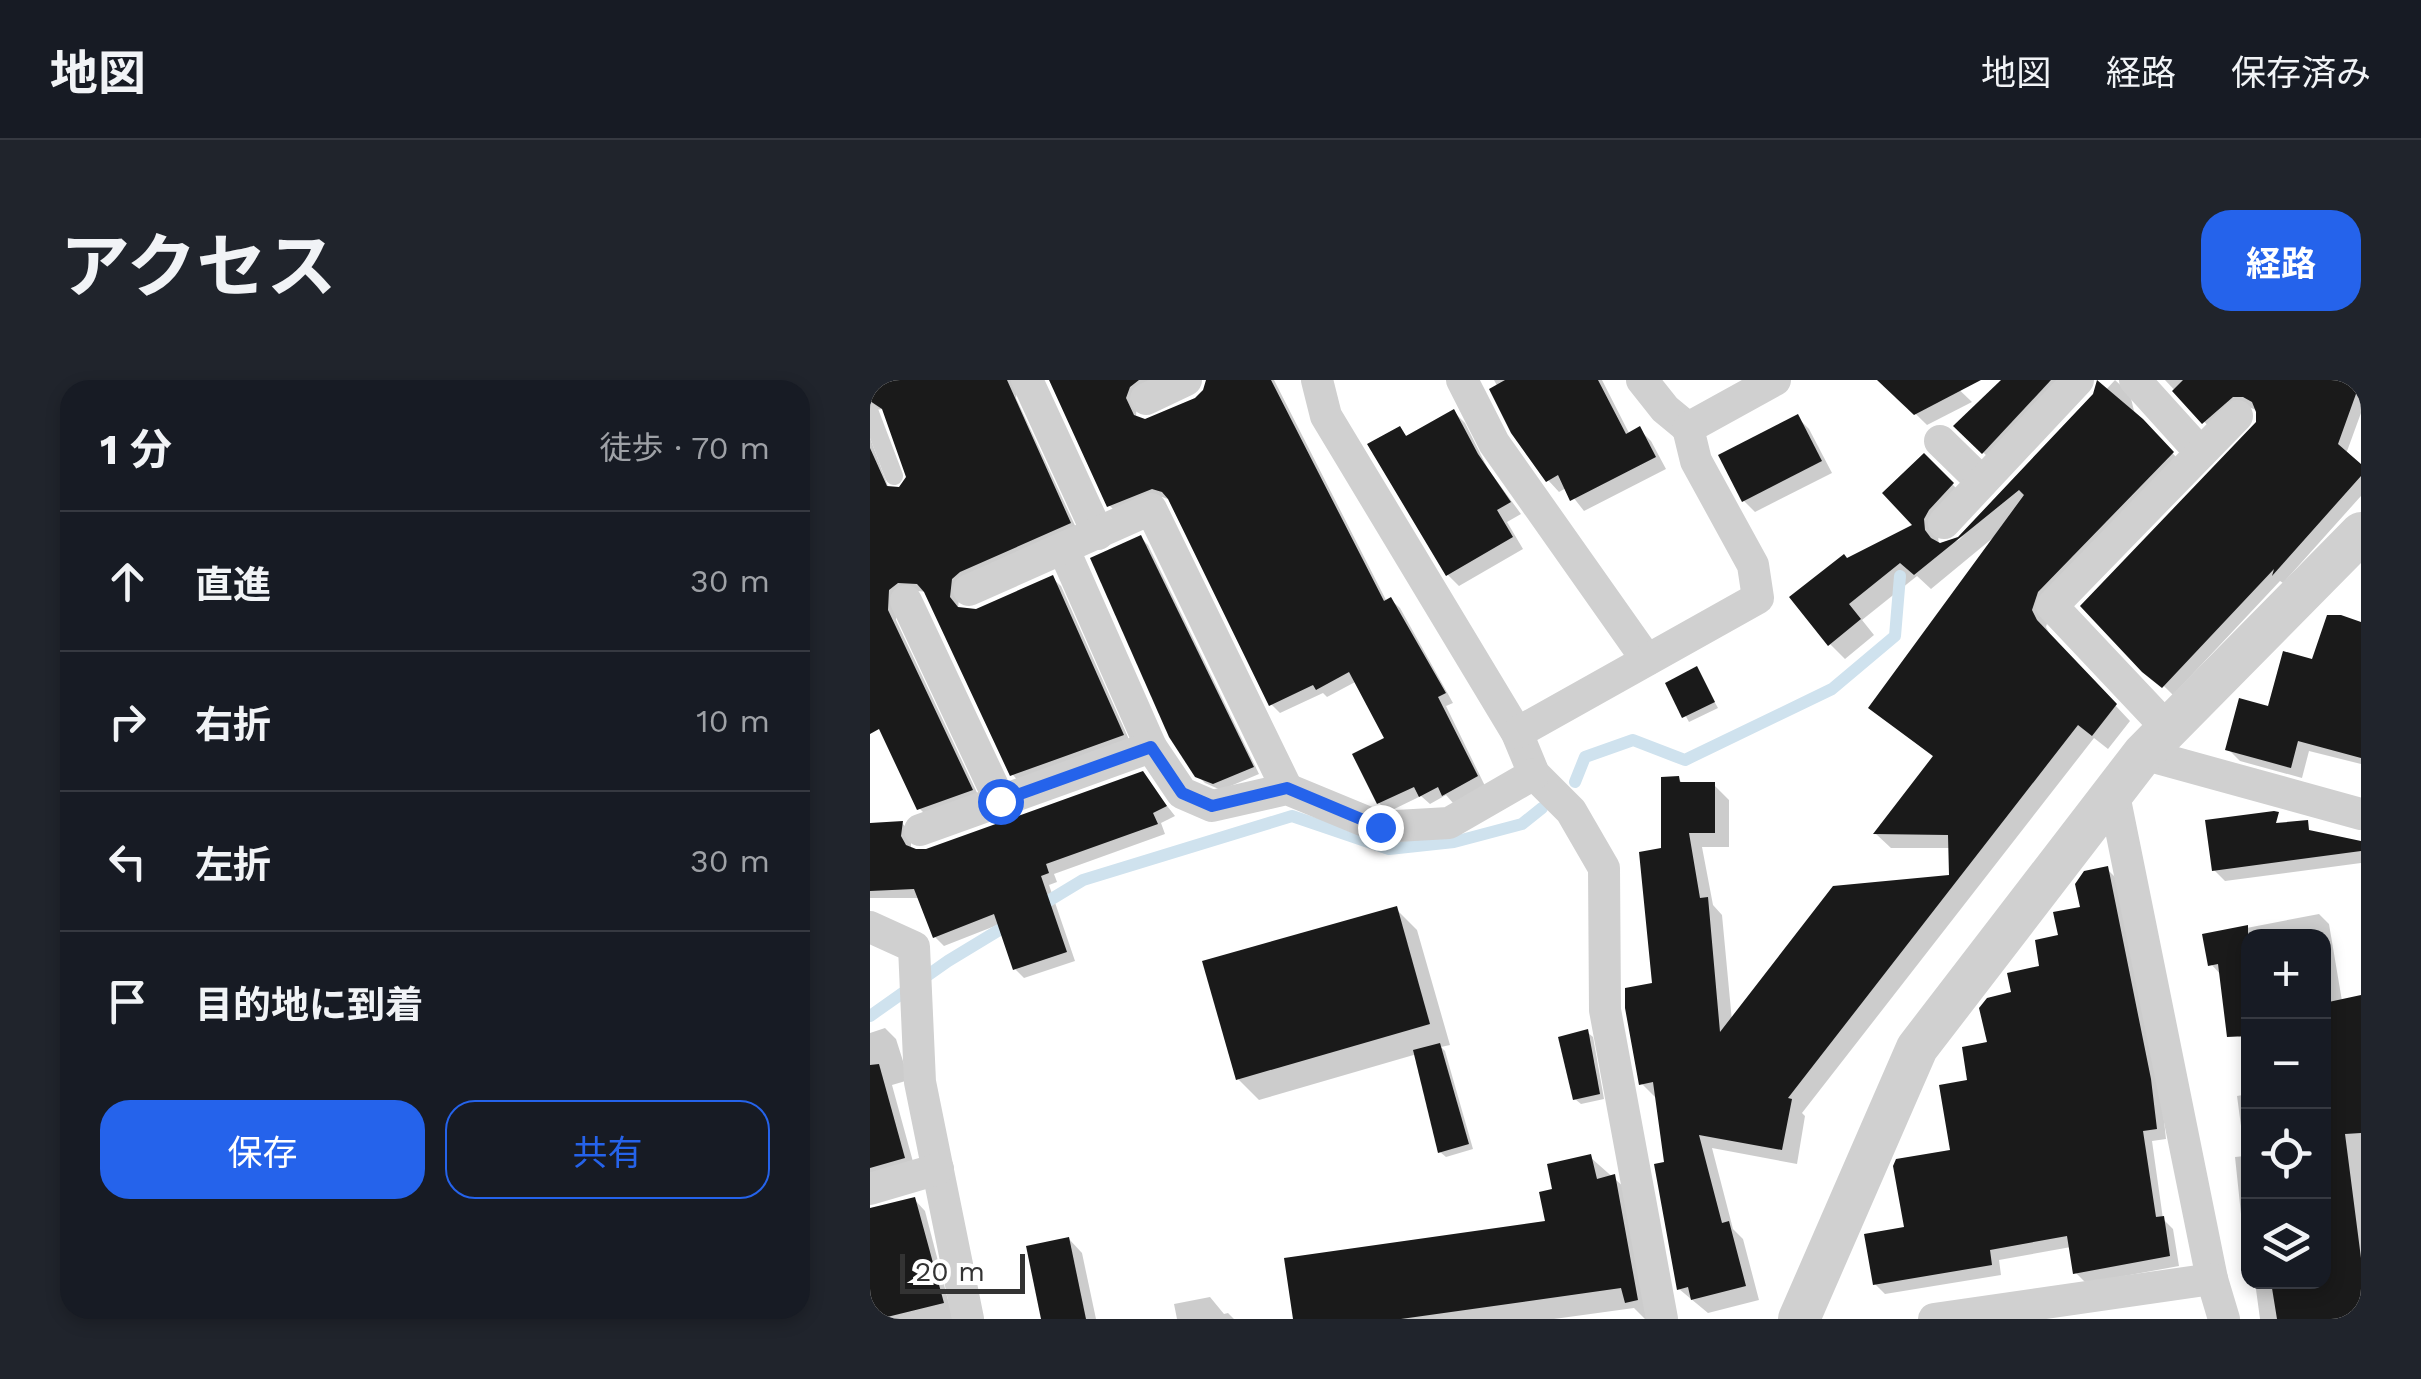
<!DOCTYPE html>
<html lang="ja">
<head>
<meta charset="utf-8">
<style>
	body { margin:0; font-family:"Work Sans","Noto Sans JP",sans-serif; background:#20242c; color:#f1f3f6 }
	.controls { position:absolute; right:30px; bottom:30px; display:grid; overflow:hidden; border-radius:20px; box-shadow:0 5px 15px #0003 }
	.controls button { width:90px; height:90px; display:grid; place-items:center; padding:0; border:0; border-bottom:2px solid #363941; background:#171b24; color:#f1f3f6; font:50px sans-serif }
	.scale { position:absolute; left:30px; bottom:25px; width:125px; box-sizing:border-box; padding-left:10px; border:5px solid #333; border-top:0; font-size:28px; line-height:35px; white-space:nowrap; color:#333; -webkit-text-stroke:8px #fff; paint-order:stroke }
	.stop { position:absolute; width:30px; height:30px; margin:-22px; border:8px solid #2563eb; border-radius:50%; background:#fff }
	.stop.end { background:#2563eb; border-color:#fff; box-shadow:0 2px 10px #0008 }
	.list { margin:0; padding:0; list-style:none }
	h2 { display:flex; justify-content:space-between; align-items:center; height:130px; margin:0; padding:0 40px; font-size:42px }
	h2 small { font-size:32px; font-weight:400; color:#9ea1a6 }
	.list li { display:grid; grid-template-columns:65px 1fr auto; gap:30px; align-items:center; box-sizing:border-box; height:140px; padding:0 40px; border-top:2px solid #363941 }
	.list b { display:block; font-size:38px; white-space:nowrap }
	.list em { font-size:32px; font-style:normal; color:#9ea1a6 }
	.actions { display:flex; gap:20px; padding:30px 40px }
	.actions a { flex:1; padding:22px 0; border:2px solid #2563eb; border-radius:30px; text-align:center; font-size:35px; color:#2563eb }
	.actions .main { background:#2563eb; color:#fff }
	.icon { flex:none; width:55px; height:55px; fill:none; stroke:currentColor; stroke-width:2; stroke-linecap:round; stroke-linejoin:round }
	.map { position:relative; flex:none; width:1491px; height:939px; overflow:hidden; border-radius:30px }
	header { display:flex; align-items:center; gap:60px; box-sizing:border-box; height:140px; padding:0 50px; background:#171b24; border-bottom:2px solid #363941 }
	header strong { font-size:48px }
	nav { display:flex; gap:55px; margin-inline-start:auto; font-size:35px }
	.intro { display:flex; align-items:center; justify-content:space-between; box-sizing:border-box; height:240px; padding:0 60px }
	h1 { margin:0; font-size:70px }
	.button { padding:25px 45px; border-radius:30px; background:#2563eb; color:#fff; font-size:35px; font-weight:700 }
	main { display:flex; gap:60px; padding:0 60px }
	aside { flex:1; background:#171b24; border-radius:30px; box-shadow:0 5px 15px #0003 }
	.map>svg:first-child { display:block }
	.shadow { fill:#0003 }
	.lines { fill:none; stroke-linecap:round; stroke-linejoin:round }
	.stream { stroke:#cfe2ee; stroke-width:12 }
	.building { fill:#1a1a1a }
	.service { stroke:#d0d0d0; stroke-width:18 }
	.minor { stroke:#d0d0d0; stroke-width:32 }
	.tertiary { stroke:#d0d0d0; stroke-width:42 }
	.route { stroke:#2563eb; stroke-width:12 }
</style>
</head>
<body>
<header>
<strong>地図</strong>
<nav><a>地図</a><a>経路</a><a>保存済み</a></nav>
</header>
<div class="intro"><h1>アクセス</h1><a class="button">経路</a></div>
<main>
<aside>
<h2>1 分<small>徒歩 · 70 m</small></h2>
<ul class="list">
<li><svg class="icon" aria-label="ahead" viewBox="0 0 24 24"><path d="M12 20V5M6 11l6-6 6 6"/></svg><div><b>直進</b></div><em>30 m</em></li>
<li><svg class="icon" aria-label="right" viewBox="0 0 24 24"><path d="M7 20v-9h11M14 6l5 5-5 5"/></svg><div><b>右折</b></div><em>10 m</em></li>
<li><svg class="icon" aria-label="left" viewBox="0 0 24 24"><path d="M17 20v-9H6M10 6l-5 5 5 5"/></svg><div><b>左折</b></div><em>30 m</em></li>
<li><svg class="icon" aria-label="arrive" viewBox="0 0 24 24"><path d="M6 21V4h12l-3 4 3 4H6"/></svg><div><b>目的地に到着</b></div></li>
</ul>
<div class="actions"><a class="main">保存</a><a>共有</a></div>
</aside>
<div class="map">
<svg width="1491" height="939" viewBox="0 0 1491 939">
	<rect width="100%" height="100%" fill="#fff"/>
	<g class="shadow">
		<path d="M0,0H148L146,18L208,152L90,208L88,229L107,231L182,198L191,206L261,364L151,404L143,395L57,212L38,210L27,220L26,240L110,419L58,437L49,428L0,326V58L19,109L35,107L39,99L14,29L4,30L0,34Z"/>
		<path d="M182,0H298L267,18L266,38L275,42L326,20L335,12L338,0H404L517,222L521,220L530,228L583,323L576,326L615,406L583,423L576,415L560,424L551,416L518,432L509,423L517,359L487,301L457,317L453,313L410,333L401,324L301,120L292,117L248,134L239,125Z"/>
		<path d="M624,0H732L760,55L770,50L781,61L796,89L714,131L696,108L689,112L678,100Z"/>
		<path d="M1023,0H1079L1102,22L1057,45L1017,6Z"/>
		<path d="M1135,0H1192L1124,83L1086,46Z"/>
		<path d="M1245,0L1260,14L1264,31L1317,89L1182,227L1176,247L1182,258L1260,341L1238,369L1224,358L932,733L935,736L927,784L842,768L863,849L873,859L889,920L838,933L809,909L788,720L772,704L808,398L814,405H844L859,420V467H832L843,525L852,535L862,641L1082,498L1081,468H1021L1006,454L1065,378L1001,328L1124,157L1061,209L1047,196L992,240L1004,255L975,279L960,264L977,181L1046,146L1054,76L1097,119L1068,155L1069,166L1089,160L1216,24L1220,27Z"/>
		<path d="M1295,0H1491V33L1476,74L1491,87V116L1413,203L1410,201L1303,315L1213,226L1384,51L1389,31L1373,25L1343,51Z"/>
		<path d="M584,32L595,43L618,89L651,134L637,142L653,169L589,206L578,195L500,65L529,49L538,57Z"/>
		<path d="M927,37L939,49L962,93L885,132L874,121Z"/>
		<path d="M271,158L278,165L389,394L351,410L335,403L327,395Z"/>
		<path d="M1491,245V384L1439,371L1432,398L1370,381L1358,369L1444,282Z"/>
		<path d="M826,289L848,328L819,342L798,304Z"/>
		<path d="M272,394L305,436L291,443L295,454L184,494L187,502L179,505L205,581L154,598L145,589L130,544L74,566L65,557L50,518H0V445L32,443L41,453V470L56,472Z"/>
		<path d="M1491,464V483L1355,501L1344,490Z"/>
		<path d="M1237,489L1248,500L1291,712L1296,759L1282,761L1293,839L1303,849L1309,886L1216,903L1205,892L1201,867L1129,880L1131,895L1015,914L1005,904L1083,772L1100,702L1144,614L1172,588Z"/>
		<path d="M526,529L547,550L580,665L571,667L575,671L603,769L576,777L570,772L547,674L389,720L368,699Z"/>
		<path d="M1449,534L1459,544L1472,621L1491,618V939H1390L1385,902H1454V556H1378V656L1369,657L1359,647L1352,596L1341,584L1335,556Z"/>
		<path d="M15,648L26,659L39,700L22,705L45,789L0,804V653Z"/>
		<path d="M717,652L723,657L734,719L711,724L705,719Z"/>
		<path d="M1378,714V849L1377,839L1371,834L1365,777L1375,776L1367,716Z"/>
		<path d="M720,777L764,816L786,939H775L764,928L684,939H425L678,843L685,811Z"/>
		<path d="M44,819L55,831L83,939H0V830Z"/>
		<path d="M199,859L212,873L226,939H172Z"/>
		<path d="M340,917L354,934L358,933L364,939H307L304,924Z"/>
	</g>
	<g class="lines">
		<g class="stream">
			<path d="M705,402L715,377L763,360L815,380L962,309L1025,256L1030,196"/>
			<path d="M165,529L213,500L422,436L519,469L584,462L652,444L672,428"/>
			<path d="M0,636L78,581L144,541"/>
		</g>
	</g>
	<g class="building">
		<path d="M0,0H137L201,143L90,192L82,199L80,217L88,227L106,229L183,195L254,355L140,396L54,212L47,204L28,203L19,210L18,230L103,410L47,430L9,349L0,354V68L17,106L29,107L36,97L12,29L0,21Z"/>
		<path d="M179,0H269L260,7L256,18L264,35L275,39L325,18L333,10L336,0H401L514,221L521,217L576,313L568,317L608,396L572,416L568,407L549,417L544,407L507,424L482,374L514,358L479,292L446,310L443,305L399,326L298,119L292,112L282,109L237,127Z"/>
		<path d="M635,0H728L756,54L770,46L786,77L700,121L688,95L676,102L641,53L619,9Z"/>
		<path d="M1007,0H1111L1044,35Z"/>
		<path d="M1131,0H1181L1112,74L1083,46Z"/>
		<path d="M1227,0L1273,39L1304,72L1168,212L1162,230L1167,240L1247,324L1222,356L1208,345L918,718L922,719L912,770L829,755L852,843L859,841L876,906L821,920L818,907L807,910L784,784L794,782L783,702L769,705L755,628V608L782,603L769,472L791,468V397L809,396L810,402H845V453H819L830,518L838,517L850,652L963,506L1079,495L1078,455L1003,454L1063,376L998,328L1154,115L1149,110L1044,195L1030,183L979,224L991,239L958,266L919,217L974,174L977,178L1042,145L1012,113L1054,73L1084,103L1059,130L1054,139L1055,150L1061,158L1070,163L1088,157L1223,14Z"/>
		<path d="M1313,0H1491L1468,64L1491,84V96L1402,196L1404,189L1292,308L1272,292L1210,226L1386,42V32L1382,22L1373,17H1363L1332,44L1302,11Z"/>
		<path d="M584,29L608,74L641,122L627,130L643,157L576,196L497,64L530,46L536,56Z"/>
		<path d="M928,34L952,81L872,122L848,75Z"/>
		<path d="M271,155L384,387L343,404L325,397L299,357L220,178Z"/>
		<path d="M1457,235H1471L1491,242V378L1428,361L1421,388L1355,370L1369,318L1398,326L1413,271L1442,279Z"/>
		<path d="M827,286L845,322L812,338L795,303Z"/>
		<path d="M273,391L297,426L283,433L288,444L176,484L179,493L171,496L197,572L143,590L124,534L63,558L44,509L0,511V443L33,441L31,456L36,465L46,469H56Z"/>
		<path d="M1404,431L1409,432L1406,443L1438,440L1439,450L1491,461V471L1342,491L1335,440Z"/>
		<path d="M1238,486L1281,699L1287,749L1273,751L1286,837L1294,836L1300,876L1203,894L1197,856L1120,870L1122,885L1003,905L994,854L1034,847L1023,786L1026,779L1080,770L1069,705L1097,700L1092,667L1117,662L1109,628L1117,618L1141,612L1137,593L1169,586L1165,560L1188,555L1183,532L1210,527L1205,504L1214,491Z"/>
		<path d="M527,526L560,644L366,700L332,581Z"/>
		<path d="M1378,545V656L1357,657L1348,584L1338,586L1332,554Z"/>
		<path d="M1491,615V753L1475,754L1491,878V939H1407L1401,902H1454V623Z"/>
		<path d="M718,649L730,714L703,720L688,657Z"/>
		<path d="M570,663L599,764L568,773L543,670Z"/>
		<path d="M9,684L35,778L0,788V685Z"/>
		<path d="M721,774L727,799L745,794L768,920L755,923L751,908L531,939H423L414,878L675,841L669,812L682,809L677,784Z"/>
		<path d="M45,817L74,923L13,938L12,933L0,937V828Z"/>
		<path d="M199,857L216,939H171L156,866Z"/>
	</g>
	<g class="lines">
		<path class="service" d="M0,33L24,96"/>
		<g class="minor">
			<path d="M157,0L228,154"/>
			<path d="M447,0L456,36L647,353L664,394L701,431L734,488L735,630L792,939"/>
			<path d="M592,0L624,63L777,280"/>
			<path d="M772,0L795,29L818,48"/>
			<path d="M1265,0L1331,73"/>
			<path d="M276,19L316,0"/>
			<path d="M1070,61L1112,102"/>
			<path d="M1074,143L1208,0"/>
			<path d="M194,170L281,367L312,413L342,426L417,409L509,447L579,443L664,394"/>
			<path d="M99,210L281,129L417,409"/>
			<path d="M36,221L130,421"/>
			<path d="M1298,349L1182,226L1367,36"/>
			<path d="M647,353L888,218L883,185L826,81L818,48L905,0"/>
			<path d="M1273,374L1491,434"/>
			<path d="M1243,410L1342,899"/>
			<path d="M50,450L281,367"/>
			<path d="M0,547L44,567L50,702L98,939"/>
			<path d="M0,809L68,789"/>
			<path d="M1064,939L1342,899L1354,939"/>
		</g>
		<path class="tertiary" d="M929,939L1047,668L1273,374L1491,153"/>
	</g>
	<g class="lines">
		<path class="route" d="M130,421L281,367L312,413L342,426L417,408L510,447"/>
	</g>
</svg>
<div class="controls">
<button>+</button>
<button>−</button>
<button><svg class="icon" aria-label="locate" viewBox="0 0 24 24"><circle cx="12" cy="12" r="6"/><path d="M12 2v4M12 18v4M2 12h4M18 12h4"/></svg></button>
<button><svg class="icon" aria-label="layers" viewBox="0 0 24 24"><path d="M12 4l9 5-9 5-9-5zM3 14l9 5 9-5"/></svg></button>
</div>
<div class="scale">20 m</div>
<div class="stop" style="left:130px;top:421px"></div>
<div class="stop end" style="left:510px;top:447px"></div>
</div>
</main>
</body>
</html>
